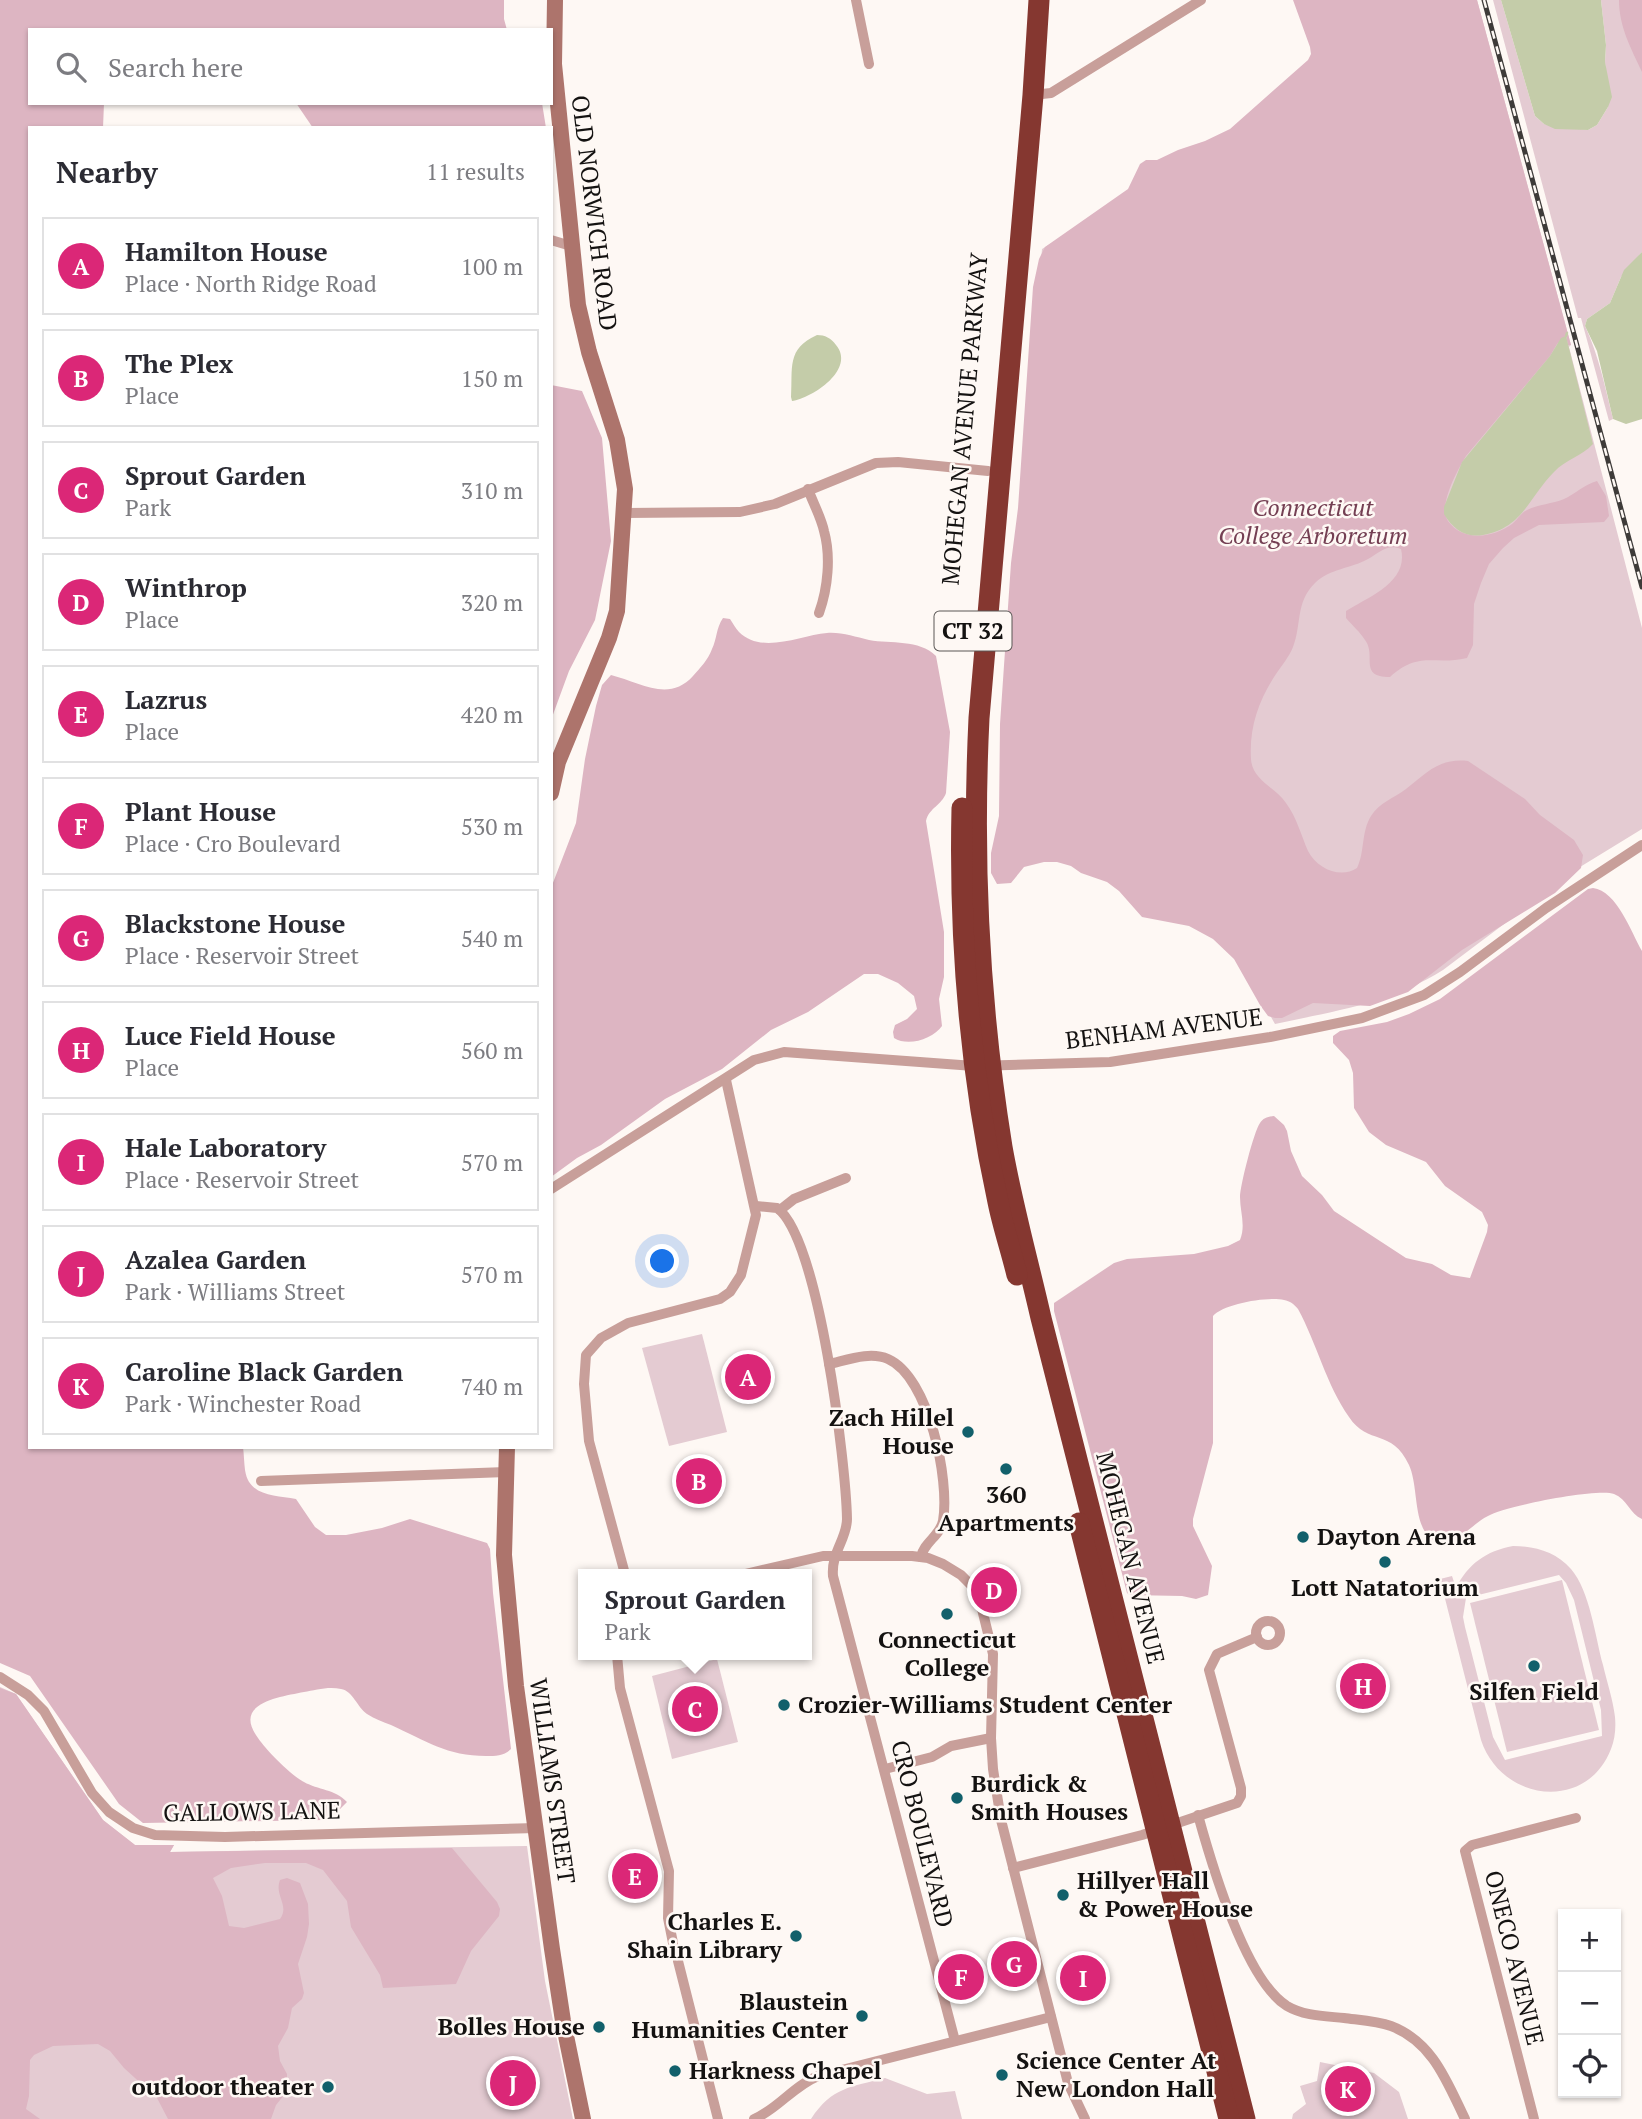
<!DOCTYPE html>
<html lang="en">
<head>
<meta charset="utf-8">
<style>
	body { margin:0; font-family:"PT Serif",serif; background:#f2f2f3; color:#2b2b33 }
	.controls { position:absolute; right:21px; bottom:21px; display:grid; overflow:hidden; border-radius:0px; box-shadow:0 2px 5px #0004 }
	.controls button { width:63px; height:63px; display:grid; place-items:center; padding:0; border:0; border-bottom:2px solid #e1e1e2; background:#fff; color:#2b2b33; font:35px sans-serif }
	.you { position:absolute; left:663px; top:1262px; width:24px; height:24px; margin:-18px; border:5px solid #fff; border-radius:50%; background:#1a73e8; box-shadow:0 0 0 10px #1a73e833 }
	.badge { display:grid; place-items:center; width:46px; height:46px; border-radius:50%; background:#db2777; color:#fff; font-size:23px; font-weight:700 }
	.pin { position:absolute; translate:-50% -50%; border:4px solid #fff; box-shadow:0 2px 7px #0006 }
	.popup { position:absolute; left:578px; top:1569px; width:234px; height:91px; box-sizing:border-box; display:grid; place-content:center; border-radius:0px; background:#fff; filter:drop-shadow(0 2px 5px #0005); font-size:23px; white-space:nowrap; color:#7c7c81 }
	.popup b { font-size:26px; color:#2b2b33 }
	.popup::after { content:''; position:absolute; left:50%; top:100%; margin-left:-14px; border:14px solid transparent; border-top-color:#fff }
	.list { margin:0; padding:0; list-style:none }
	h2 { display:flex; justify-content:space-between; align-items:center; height:91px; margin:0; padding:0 28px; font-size:30px }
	h2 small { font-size:23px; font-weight:400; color:#7c7c81 }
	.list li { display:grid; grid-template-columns:46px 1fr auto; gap:21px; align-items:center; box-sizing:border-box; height:98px; margin:0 14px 14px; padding:0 14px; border:2px solid #e1e1e2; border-radius:0px }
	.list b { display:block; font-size:26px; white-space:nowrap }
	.list p { margin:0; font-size:23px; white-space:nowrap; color:#7c7c81 }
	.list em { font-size:23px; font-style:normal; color:#7c7c81 }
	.icon { flex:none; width:38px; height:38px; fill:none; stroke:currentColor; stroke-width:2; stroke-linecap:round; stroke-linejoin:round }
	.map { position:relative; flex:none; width:1642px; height:2119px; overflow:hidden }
	.search { position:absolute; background:#fff; box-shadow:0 2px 5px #0004; left:28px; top:28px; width:525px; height:77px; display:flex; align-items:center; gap:18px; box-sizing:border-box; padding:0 24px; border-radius:0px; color:#7c7c81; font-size:26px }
	.panel { position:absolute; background:#fff; box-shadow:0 2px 5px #0004; left:28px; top:126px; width:525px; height:1323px; border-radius:0px }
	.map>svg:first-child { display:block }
	.green { fill:#e4cbd2; fill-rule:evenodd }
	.forest { fill:#ddb5c2 }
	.water { fill:#c4cca9 }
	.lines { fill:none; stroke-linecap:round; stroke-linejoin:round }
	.stream { stroke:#c4cca9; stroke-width:2.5 }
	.street { stroke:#c89f9a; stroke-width:10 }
	.secondary { stroke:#ad746c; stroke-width:16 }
	.highway { stroke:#853730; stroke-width:21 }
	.rail-casing { stroke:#3e3b39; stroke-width:5 }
	.rail { stroke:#fef8f4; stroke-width:2.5; stroke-dasharray:8; stroke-linecap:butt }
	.poi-dot { fill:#12606b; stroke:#fef8f4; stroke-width:2.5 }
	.labels { text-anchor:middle; stroke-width:5; stroke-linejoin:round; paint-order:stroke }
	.shield { fill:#fef8f4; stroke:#5a5755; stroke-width:2 }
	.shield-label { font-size:23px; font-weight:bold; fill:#141211 }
	.street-label { font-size:24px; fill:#141211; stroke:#fef8f4 }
	.park-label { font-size:24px; font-style:italic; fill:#743f53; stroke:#fef8f4 }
	.poi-label { font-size:24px; font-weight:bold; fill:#141211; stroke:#fef8f4; text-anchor:start }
</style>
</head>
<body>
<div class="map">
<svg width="1642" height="2119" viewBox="0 0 1642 2119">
	<rect width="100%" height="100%" fill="#fef8f4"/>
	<g class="green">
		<path d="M1477,0L1571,345L1569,347L1642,628V829L1580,867L1443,970C1391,1003 1335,1011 1275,1024L1235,954L1004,700L1042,249L1129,195Z"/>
		<path d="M1493,0H1501L1535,116L1544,124L1588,130L1597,125L1608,107L1605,62L1606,45L1601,0H1642V252L1621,277L1610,303L1587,319L1585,326C1599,356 1605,387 1613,419L1609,421L1581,318H1578Z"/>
		<path d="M702,1334L727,1432L669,1446L642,1348Z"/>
		<path d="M1513,1546C1535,1546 1556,1552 1571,1569C1590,1591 1595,1636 1603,1665C1607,1682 1613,1700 1615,1717C1616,1728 1615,1739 1611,1749C1586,1813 1501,1801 1481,1740L1440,1579L1452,1576L1456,1588C1468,1564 1486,1551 1513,1546ZM1559,1575L1566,1583L1574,1600L1601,1710L1602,1736L1505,1760L1493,1737L1465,1627L1463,1617L1466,1598Z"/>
		<path d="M1562,1580L1599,1730L1507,1752L1470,1603Z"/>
		<path d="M717,1659L738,1742L672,1759L652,1676Z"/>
		<path d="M0,1687L16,1694L103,1820L135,1845H174L170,1852L527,1846L545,1981L573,2119H0Z"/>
		<path d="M1320,2062L1374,2073L1399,2092L1408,2119H1292L1293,2114L1306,2104L1300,2086L1317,2081Z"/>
		<path d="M885,2078L927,2094L955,2091L962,2119H811C832,2087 851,2087 885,2078Z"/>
	</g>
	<g class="forest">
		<path d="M0,0H504V19L507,30H30V103H104L103,128H30V1447H243C244,1455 244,1462 245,1470C249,1497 275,1495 296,1499L315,1527L326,1535H346L382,1528L410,1519L487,1543L490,1549L493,1593L511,1749C504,1756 496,1756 486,1756C447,1756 426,1741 391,1725C383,1722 375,1719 367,1714C357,1707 353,1691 341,1689C329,1686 315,1690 304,1692C279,1697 232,1703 258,1738C266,1750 292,1776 304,1782C318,1790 335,1789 347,1802L337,1812L323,1820L143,1823L119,1804L30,1676L0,1663Z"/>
		<path d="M1293,0H1477L1571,345H1568L1566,336L1557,344L1550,356L1466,456C1457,471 1438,505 1448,521C1463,542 1493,538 1512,524C1517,520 1521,513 1527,510C1539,504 1552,504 1564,499C1575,494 1585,484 1597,481L1606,496L1609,516L1604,522L1539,525L1514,538L1503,548L1489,564L1481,583L1474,604L1473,645L1467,658C1434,666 1420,650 1390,677C1358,677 1377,656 1365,640C1360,632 1352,625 1346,618V611C1368,597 1409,582 1401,549C1387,543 1379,553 1368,559C1350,569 1331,568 1315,583C1295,603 1302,624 1293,647C1289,657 1282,665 1276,674C1259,700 1249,727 1251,759C1252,780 1275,787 1286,803C1297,818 1301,835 1308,851C1317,869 1341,879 1357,868C1365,852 1361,832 1371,816C1379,803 1394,798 1406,789C1427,773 1438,758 1468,761L1525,799L1540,815L1574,840L1583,855L1581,868L1555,893L1462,950L1408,992L1370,1006L1313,1003L1282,1018H1275L1268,1016L1260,1005L1234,959L1213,939L1189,926L1142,917L1119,891L1107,882L1081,873L1071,866L1057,862H1044L1024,867L1011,883L997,884L991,873V853L999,816L1000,724L1011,563L1018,508L1033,287L1039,259L1045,247L1128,189L1140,164L1146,160H1157L1178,150L1205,141L1230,129L1308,60L1311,54L1310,47Z"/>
		<path d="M1619,0H1642V72C1631,48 1619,27 1619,0Z"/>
		<path d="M296,103H542L546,128H313Z"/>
		<path d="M551,385L582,391L602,438L611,541L595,620L569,671L551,720Z"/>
		<path d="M723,618L730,619C733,623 735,628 739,632C762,655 801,635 827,633C842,632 855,637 869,640C891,644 919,639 936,656L950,732L946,793C942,805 929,808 926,821L944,932V977L939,999L942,1026C933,1039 908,1047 894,1038L893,1032L895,1025L907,1019L917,1009L914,996L898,983L878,974H864L808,1012L771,1030L722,1069L665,1099L601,1145L577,1158L551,1177V888L576,823L585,759L596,706L602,685L611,675C639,682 669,703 693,676C700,668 708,660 712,649C717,639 716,628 723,618Z"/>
		<path d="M1593,888C1617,891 1631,932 1642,951V1519C1630,1514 1627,1499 1614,1494C1598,1488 1505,1506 1488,1516C1474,1523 1463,1537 1449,1544C1409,1544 1421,1491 1409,1465C1392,1428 1368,1446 1349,1417C1326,1384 1317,1344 1298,1309C1294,1304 1290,1301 1284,1300C1268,1296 1223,1304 1213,1316V1443L1193,1519V1526L1212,1566L1208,1595L1196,1599L1182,1596L1130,1595L1127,1593L1054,1311V1303L1114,1263L1127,1259L1194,1254L1228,1246L1240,1240C1246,1225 1240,1212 1240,1197C1240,1186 1254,1131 1260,1123C1263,1118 1268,1117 1274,1116L1284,1125L1287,1131L1291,1151L1302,1176L1322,1195L1334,1211L1406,1258L1432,1264L1451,1275L1470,1278L1487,1232L1488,1225L1482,1212L1445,1186L1426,1162L1386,1145L1369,1132L1354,1108L1353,1073L1349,1060L1333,1043V1036L1340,1031L1387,1022L1409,1014L1440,999L1588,889Z"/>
		<path d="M0,1688L16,1694L103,1820L135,1845H174L170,1852L452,1848L497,1902L500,1909L499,1916L471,1951L456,1984L383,1988L380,1975L351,1927L347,1901L323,1870L306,1863H265L231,1868L213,1878L222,1896L229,1926L244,1928L280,1919C290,1905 274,1896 280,1880L287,1878L300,1883L308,1904L309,1924L307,1937L298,1964L304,1993L302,1999L292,2008L288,2028L278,2046L280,2061L287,2074V2087L285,2094L276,2105L271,2119H168L157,2098L124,2068L110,2051L98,2044L53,2046L34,2055L30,2060L29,2096L26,2109L40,2119H0Z"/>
	</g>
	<g class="water">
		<path d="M1501,0H1601L1606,45L1605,62L1612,97L1608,107L1597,125L1588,130L1555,129L1544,124L1535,116Z"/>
		<path d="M1642,252V419L1626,424L1613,419L1597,351L1585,326L1587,319L1610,303L1624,270Z"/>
		<path d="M817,335C825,335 831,338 836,345C856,369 813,398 792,401L791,397C793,368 786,349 817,335Z"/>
		<path d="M1566,336L1593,444C1582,456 1565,460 1554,472C1529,497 1523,528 1483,535C1465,538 1453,529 1444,514V507L1462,462L1550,356L1561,338Z"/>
	</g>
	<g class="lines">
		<path class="stream" d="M1566,336L1567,333"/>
		<g class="street">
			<path d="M856,0L869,64"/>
			<path d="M1033,95L1051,93L1201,0"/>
			<path d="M551,240L571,246"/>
			<path d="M808,489C813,503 821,517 824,531C831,556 828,588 819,613"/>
			<path d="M625,513L740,512L775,504L876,463L898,462L988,471"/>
			<path d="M551,1189L754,1060L784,1052L974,1066L1110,1062L1270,1037L1362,1018L1424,995L1460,972L1546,908L1642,845"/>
			<path d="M756,1206L777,1208C819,1237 846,1465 847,1519C847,1539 831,1552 833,1576L955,2041"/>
			<path d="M780,1210L794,1199L846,1178"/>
			<path d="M829,1364C847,1360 870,1351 888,1359C929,1377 950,1480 943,1521C940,1536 924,1542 921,1557"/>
			<path d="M261,1481L506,1472"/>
			<path d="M625,1574L589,1441L584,1384L586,1355L601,1338L628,1323L720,1299L730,1292L741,1275L756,1215L726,1080"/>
			<path d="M745,1574L823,1556H912L928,1558L943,1564L961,1575L972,1586L982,1609L993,1654L991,1738L993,1769L1001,1820L1068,2083L1085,2119"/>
			<circle cx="1268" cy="1633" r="12"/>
			<path d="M617,1655L620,1688L669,1871L668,1918L673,1943"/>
			<path d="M0,1677L28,1695L44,1711L92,1793L109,1812L133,1828L155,1835L225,1837L536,1828"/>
			<path d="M885,1769L932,1757L951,1746L991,1738"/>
			<path d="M1198,1815C1211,1862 1245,1980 1287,2006C1304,2016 1324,2016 1344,2018C1359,2020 1377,2021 1391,2026C1433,2042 1447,2082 1465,2119"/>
			<path d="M1013,1868L1142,1835L1237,1803L1241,1796V1788L1209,1670L1217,1654L1257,1637"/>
			<path d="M678,1961L718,2119"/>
			<path d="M754,2119C778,2109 793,2086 818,2076L1051,2017"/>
			<path d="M1534,2119L1465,1851L1472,1845L1576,1818"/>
		</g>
		<g class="secondary">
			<path d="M551,793L558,762L609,638L617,611L625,489L617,440L589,352L578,305L554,64L555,0"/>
			<path d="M507,1447L504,1555L516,1686L552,1949L563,2021L583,2119"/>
		</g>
		<g class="highway">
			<path d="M1039,0L1033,95L979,718C972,862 979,1005 1002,1147C1012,1204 1028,1261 1041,1318L1245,2119"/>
			<path d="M962,808C959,940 970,1073 998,1202C1003,1227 1011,1250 1017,1275"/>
			<path d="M1079,1523L1229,2119"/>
		</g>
		<g class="rail-casing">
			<path id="rail" d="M1484,0L1642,587"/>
		</g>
		<use href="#rail" class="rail"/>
	</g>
	<g class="poi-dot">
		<circle cx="968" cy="1432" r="7"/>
		<circle cx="1006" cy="1469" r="7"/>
		<circle cx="1303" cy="1537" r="7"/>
		<circle cx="1385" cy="1562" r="7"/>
		<circle cx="947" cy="1614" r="7"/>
		<circle cx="1534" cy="1666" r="7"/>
		<circle cx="784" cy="1705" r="7"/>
		<circle cx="957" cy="1798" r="7"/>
		<circle cx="1063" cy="1895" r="7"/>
		<circle cx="796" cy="1936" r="7"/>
		<circle cx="862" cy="2016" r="7"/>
		<circle cx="599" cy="2027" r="7"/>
		<circle cx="675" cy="2071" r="7"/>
		<circle cx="1002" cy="2075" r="7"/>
		<circle cx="328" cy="2087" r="7"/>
	</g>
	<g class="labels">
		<rect class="shield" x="934.5" y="611.5" width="77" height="39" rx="5"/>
		<g class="shield-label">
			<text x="973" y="639">CT 32</text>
		</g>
		<g class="street-label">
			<text transform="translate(594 213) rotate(83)" y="8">OLD NORWICH ROAD</text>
			<text transform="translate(965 419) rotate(-85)" y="8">MOHEGAN AVENUE PARKWAY</text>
			<text transform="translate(1164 1029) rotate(-7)" y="8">BENHAM AVENUE</text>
			<text transform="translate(1130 1558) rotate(76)" y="8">MOHEGAN AVENUE</text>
			<text transform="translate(552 1781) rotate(82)" y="8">WILLIAMS STREET</text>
			<text transform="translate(252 1812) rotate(-1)" y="8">GALLOWS LANE</text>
			<text transform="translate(922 1834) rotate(76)" y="8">CRO BOULEVARD</text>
			<text transform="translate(1514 1958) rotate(76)" y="8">ONECO AVENUE</text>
		</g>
		<g class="park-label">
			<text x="1313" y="516">Connecticut<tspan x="1313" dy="28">College Arboretum</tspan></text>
		</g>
		<g class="poi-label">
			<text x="954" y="1426" text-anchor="end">Zach Hillel<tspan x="954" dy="28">House</tspan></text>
			<text x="1006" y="1503" text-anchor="middle">360<tspan x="1006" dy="28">Apartments</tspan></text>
			<text x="1317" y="1545">Dayton Arena</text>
			<text x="1385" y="1596" text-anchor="middle">Lott Natatorium</text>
			<text x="947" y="1648" text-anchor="middle">Connecticut<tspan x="947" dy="28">College</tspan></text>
			<text x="1534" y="1700" text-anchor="middle">Silfen Field</text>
			<text x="798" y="1713">Crozier-Williams Student Center</text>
			<text x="971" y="1792">Burdick &amp;<tspan x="971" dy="28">Smith Houses</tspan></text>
			<text x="1077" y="1889">Hillyer Hall<tspan x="1077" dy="28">&amp; Power House</tspan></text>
			<text x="782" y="1930" text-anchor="end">Charles E.<tspan x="782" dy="28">Shain Library</tspan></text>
			<text x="848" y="2010" text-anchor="end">Blaustein<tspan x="848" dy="28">Humanities Center</tspan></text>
			<text x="585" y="2035" text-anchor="end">Bolles House</text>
			<text x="1016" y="2069">Science Center At<tspan x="1016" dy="28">New London Hall</tspan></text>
			<text x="689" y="2079">Harkness Chapel</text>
			<text x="314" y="2095" text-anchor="end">outdoor theater</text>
		</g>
	</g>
</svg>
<div class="controls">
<button>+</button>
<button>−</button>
<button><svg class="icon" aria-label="locate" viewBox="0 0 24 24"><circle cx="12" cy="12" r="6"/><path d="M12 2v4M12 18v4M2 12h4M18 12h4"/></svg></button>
</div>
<div class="you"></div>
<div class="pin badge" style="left:748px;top:1377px">A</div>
<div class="pin badge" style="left:699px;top:1481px">B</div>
<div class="pin badge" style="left:695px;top:1709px">C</div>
<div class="popup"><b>Sprout Garden</b>Park</div>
<div class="pin badge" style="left:994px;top:1590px">D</div>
<div class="pin badge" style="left:635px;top:1876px">E</div>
<div class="pin badge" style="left:961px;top:1977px">F</div>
<div class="pin badge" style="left:1014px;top:1964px">G</div>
<div class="pin badge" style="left:1363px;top:1686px">H</div>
<div class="pin badge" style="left:1083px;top:1978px">I</div>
<div class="pin badge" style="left:513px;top:2083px">J</div>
<div class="pin badge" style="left:1348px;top:2089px">K</div>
<div class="search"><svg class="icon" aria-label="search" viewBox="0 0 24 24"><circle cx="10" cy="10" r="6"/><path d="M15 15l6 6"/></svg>Search here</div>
<section class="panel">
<h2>Nearby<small>11 results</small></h2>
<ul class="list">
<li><span class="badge">A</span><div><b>Hamilton House</b><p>Place · North Ridge Road</p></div><em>100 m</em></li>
<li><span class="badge">B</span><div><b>The Plex</b><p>Place</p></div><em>150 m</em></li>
<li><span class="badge">C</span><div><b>Sprout Garden</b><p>Park</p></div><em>310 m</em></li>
<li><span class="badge">D</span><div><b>Winthrop</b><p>Place</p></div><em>320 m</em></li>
<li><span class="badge">E</span><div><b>Lazrus</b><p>Place</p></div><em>420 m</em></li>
<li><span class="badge">F</span><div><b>Plant House</b><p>Place · Cro Boulevard</p></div><em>530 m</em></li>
<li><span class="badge">G</span><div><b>Blackstone House</b><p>Place · Reservoir Street</p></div><em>540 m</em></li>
<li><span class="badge">H</span><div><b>Luce Field House</b><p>Place</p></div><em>560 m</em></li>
<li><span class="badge">I</span><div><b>Hale Laboratory</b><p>Place · Reservoir Street</p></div><em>570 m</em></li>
<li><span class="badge">J</span><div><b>Azalea Garden</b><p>Park · Williams Street</p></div><em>570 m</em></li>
<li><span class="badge">K</span><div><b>Caroline Black Garden</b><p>Park · Winchester Road</p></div><em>740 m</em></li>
</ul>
</section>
</div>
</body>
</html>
